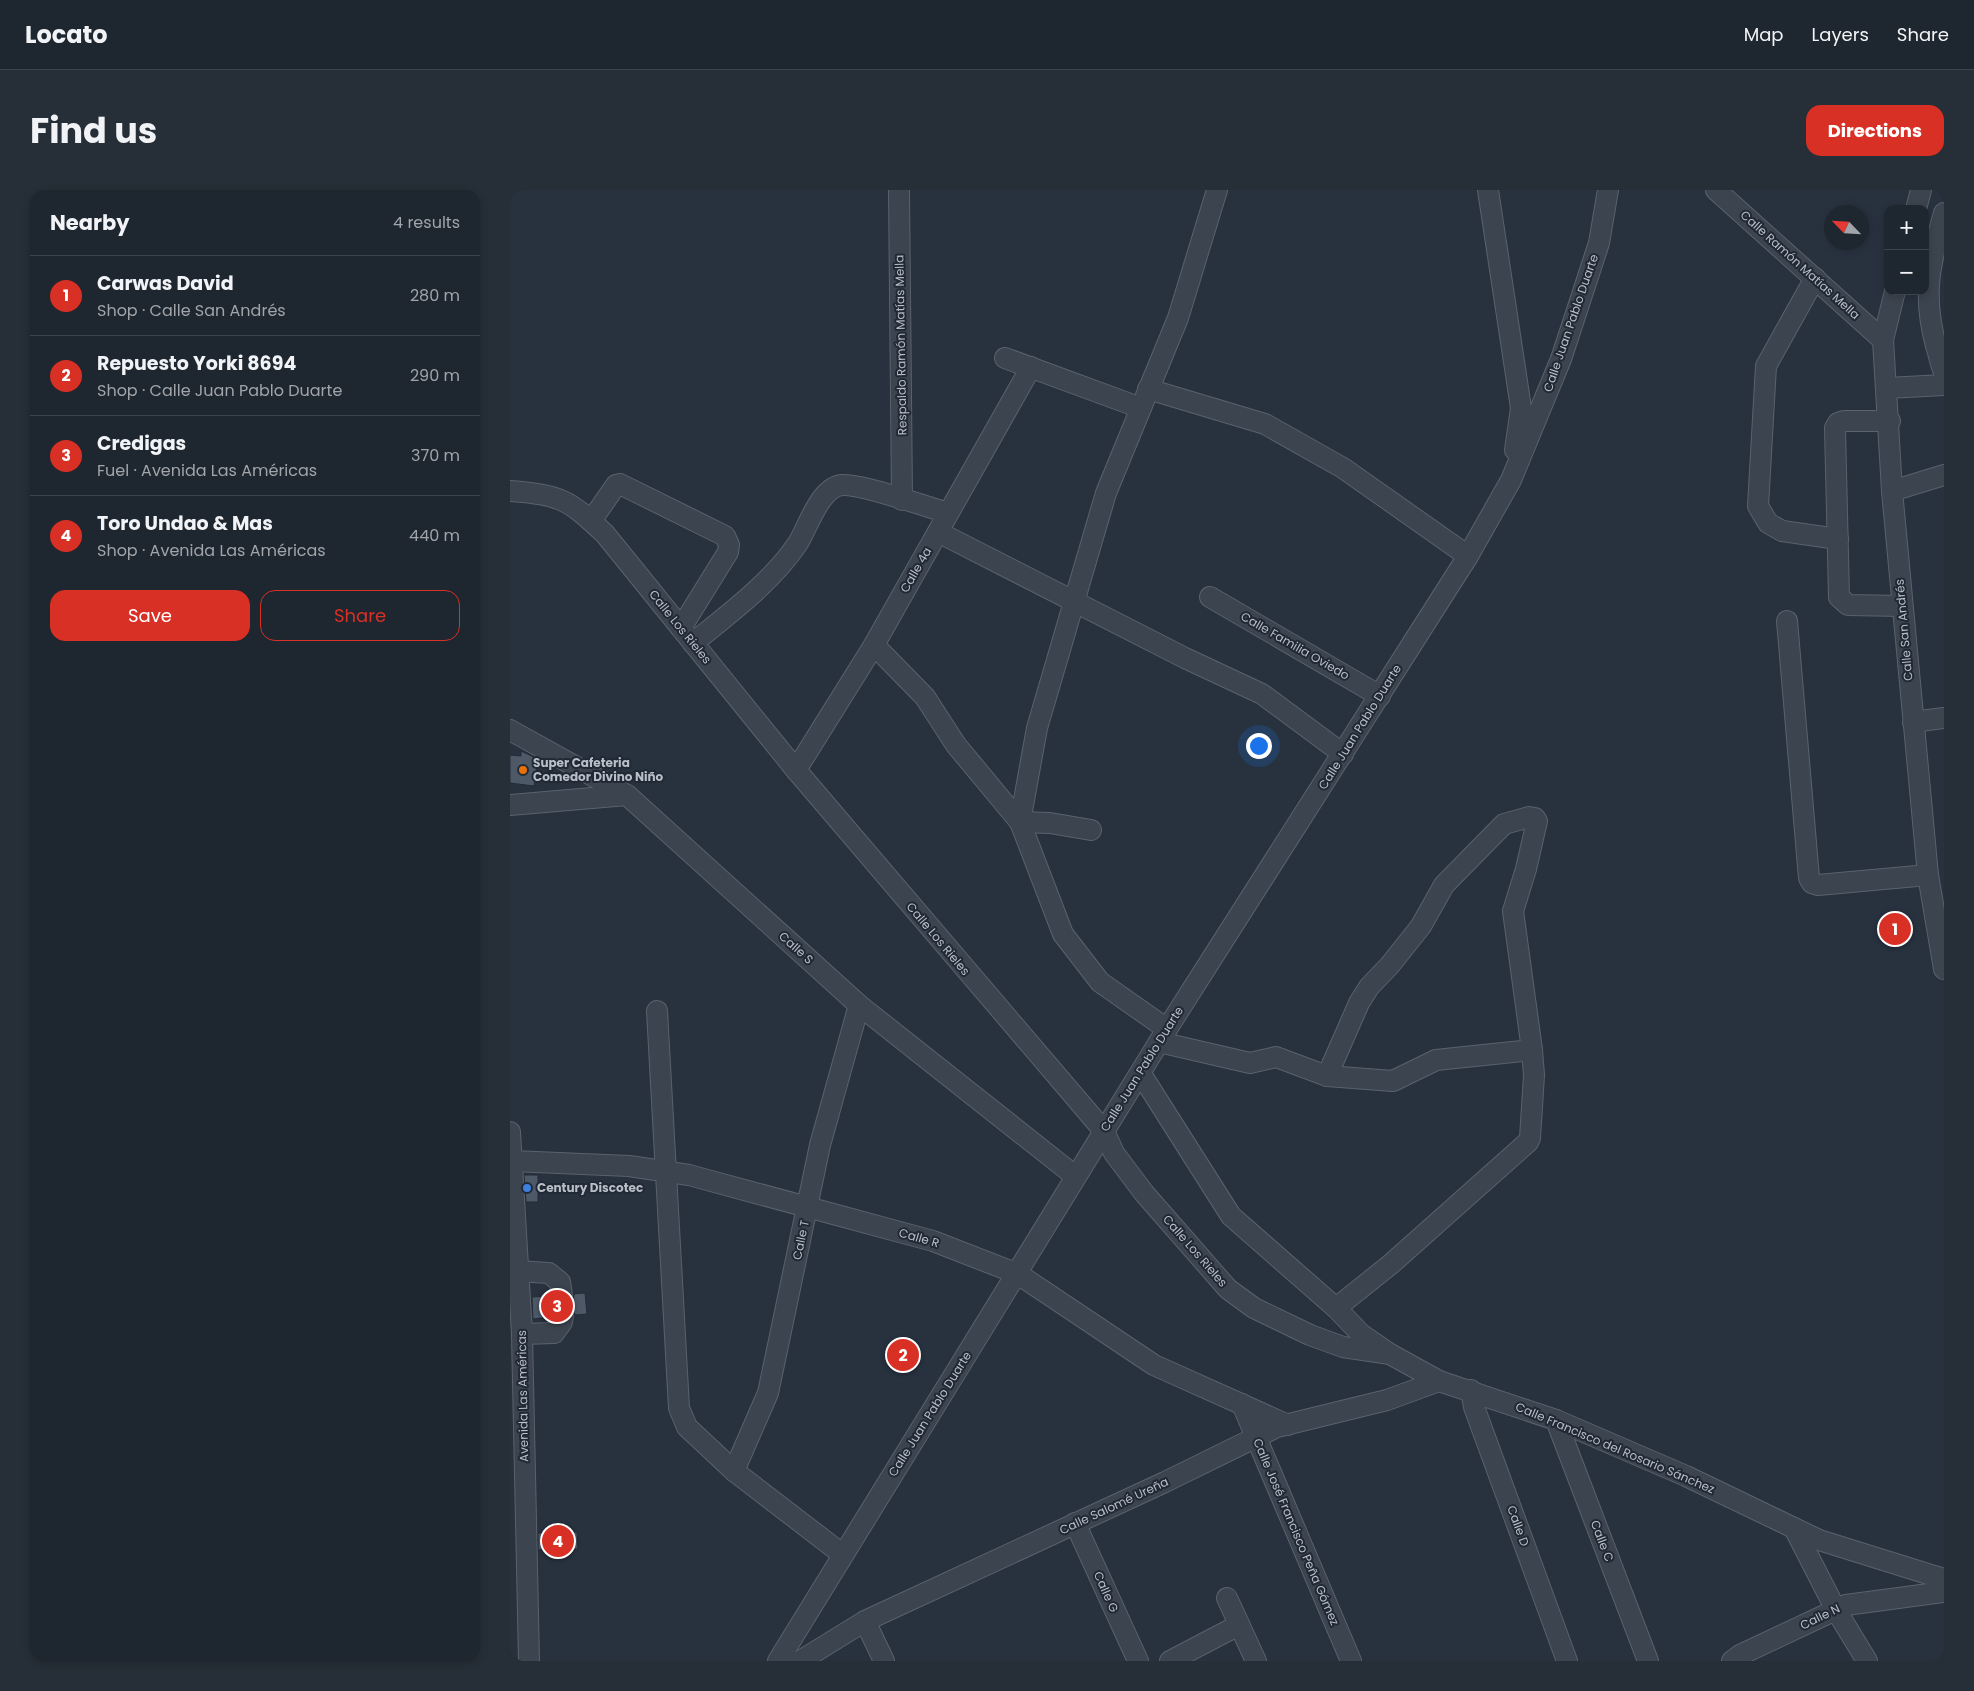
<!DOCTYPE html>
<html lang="en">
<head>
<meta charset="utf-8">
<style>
	body { margin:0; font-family:Poppins,sans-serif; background:#262e37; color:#f1f3f6 }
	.controls { position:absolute; right:15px; top:15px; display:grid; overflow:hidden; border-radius:10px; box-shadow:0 2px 8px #0003 }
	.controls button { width:45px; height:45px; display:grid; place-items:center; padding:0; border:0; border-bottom:1px solid #3c434b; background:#1e262f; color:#f1f3f6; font:25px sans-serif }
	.compass { position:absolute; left:1314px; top:15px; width:45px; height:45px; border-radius:50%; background:#1e262f; box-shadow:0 2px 8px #0003; rotate:295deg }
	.you { position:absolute; left:748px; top:555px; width:18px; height:18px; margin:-12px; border:4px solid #fff; border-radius:50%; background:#1a73e8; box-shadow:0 0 0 8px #1a73e833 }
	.badge { display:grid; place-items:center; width:32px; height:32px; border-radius:50%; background:#d93025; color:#fff; font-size:16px; font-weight:700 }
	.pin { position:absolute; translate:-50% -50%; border:2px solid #fff; box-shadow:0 1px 5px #0006 }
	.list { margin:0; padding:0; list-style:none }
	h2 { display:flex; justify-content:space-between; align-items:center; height:65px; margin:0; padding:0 20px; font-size:21px }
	h2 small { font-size:16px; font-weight:400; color:#a1a5aa }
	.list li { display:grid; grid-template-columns:32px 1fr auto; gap:15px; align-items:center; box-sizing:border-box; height:80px; padding:0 20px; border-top:1px solid #3c434b }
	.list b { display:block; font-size:19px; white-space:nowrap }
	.list p { margin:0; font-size:16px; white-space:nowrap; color:#a1a5aa }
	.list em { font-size:16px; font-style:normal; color:#a1a5aa }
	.actions { display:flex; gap:10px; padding:15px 20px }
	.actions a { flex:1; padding:11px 0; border:1px solid #d93025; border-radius:15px; text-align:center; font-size:18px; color:#d93025 }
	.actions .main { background:#d93025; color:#fff }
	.map { position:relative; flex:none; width:1434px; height:1471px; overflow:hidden; border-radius:15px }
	header { display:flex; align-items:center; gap:30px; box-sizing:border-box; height:70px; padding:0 25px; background:#1e262f; border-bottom:1px solid #3c434b }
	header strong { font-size:24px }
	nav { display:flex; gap:28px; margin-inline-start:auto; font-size:18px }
	.intro { display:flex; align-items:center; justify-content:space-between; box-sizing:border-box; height:120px; padding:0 30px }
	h1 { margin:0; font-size:35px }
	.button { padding:12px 22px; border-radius:15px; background:#d93025; color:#fff; font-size:18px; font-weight:700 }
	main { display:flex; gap:30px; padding:0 30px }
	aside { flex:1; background:#1e262f; border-radius:15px; box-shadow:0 2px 8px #0003 }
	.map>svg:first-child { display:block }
	.building { fill:#4e5968; stroke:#232b36 }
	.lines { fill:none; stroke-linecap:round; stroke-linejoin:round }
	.minor-casing { stroke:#5a626c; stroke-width:22 }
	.minor { stroke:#3c444f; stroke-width:20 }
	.food-dot { fill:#e8710a; stroke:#212934; stroke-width:2 }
	.shop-dot { fill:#3f7fe0; stroke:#212934; stroke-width:2 }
	.labels { text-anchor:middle; stroke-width:4; stroke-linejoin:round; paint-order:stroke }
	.street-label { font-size:12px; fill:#b8bfc9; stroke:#212934 }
	.poi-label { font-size:12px; font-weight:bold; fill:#b8bfc9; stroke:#212934; text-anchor:start }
</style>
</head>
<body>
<header>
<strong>Locato</strong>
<nav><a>Map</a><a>Layers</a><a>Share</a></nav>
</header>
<div class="intro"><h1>Find us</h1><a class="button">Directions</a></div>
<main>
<aside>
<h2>Nearby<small>4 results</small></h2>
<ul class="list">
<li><span class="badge">1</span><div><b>Carwas David</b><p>Shop · Calle San Andrés</p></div><em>280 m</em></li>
<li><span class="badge">2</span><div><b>Repuesto Yorki 8694</b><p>Shop · Calle Juan Pablo Duarte</p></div><em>290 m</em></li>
<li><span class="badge">3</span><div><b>Credigas</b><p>Fuel · Avenida Las Américas</p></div><em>370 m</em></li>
<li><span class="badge">4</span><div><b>Toro Undao &amp; Mas</b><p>Shop · Avenida Las Américas</p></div><em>440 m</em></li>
</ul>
<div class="actions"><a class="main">Save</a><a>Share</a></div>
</aside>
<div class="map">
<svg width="1434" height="1471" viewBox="0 0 1434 1471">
	<rect width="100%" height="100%" fill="#28323f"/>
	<g class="building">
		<path d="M11,561L28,569L24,596L0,593V565L11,566Z"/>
		<path d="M14,985H28V1012H16Z"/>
		<path d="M75,1103L77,1124L65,1125L61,1117L57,1115L63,1110L64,1104Z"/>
		<path d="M40,1106L47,1116L44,1119L41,1127L23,1129L22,1107Z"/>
		<path d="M67,1342L68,1359L28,1360V1343Z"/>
	</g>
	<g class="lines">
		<g class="minor-casing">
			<g id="minor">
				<path d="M389,0L392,310"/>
				<path d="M978,0L1011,218L1005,260"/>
				<path d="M1206,0L1373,150"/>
				<path d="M1406,19L1411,0"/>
				<path d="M1434,23C1420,73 1412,104 1426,156C1429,164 1430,174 1434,182"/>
				<path d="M1305,88L1256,176L1248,316L1258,333L1272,341L1328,349"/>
				<path d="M1385,101L1373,150L1382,301L1418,685L1434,779"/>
				<path d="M495,168L631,218"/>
				<path d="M1377,198L1434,195"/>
				<path d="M638,199L755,234L833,278L958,366"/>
				<path d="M1380,231H1334L1328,233L1325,238L1329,407L1338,415L1392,416"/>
				<path d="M0,301C51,305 58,309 95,344L286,580L594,941L604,963L634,1003L718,1099L744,1118L800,1145L833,1157L880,1164"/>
				<path d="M1382,301L1434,285"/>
				<path d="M81,331L106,295L110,294L215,346L219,355L218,362L171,438"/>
				<path d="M428,342L675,468L752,504L833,564"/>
				<path d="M700,407L870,506"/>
				<path d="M1277,431L1299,688L1302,693L1308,695L1418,685"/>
				<path d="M183,453C219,424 262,392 288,353C298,337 310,297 332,295C351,293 416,317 438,323"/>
				<path d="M364,455L415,507L446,555L510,632L553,744L590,792L657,839"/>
				<path d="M1403,532L1434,528"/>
				<path d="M0,540L117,605L349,815L565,986"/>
				<path d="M286,580L364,455L521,177"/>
				<path d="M0,615L117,605"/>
				<path d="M510,632L527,538L596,303L668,128L707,0"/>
				<path d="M510,632L540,633L581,640"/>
				<path d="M147,821L169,1218L177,1237L224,1281L332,1364"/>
				<path d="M649,852L740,873L766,867L817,886L883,891L926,870L1022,860"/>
				<path d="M631,884L721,1026L826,1118L851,1144L880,1164L929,1191L1046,1230L1176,1286L1309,1350L1434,1389"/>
				<path d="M817,886L849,813L859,797L880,775L911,736L934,695L994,634L1019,627L1025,628L1027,631L1016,679L1003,721L1022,860L1024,885L1020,948L1018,952L881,1074L826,1118"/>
				<path d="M0,942L12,1144L19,1471"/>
				<path d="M2,971L119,976L179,985L423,1051L508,1084L644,1175L778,1235"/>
				<path d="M7,1081L39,1083L50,1092L52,1105"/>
				<path d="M12,1144L44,1143L52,1132L53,1126"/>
				<path d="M961,1200L964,1217L1057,1471"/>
				<path d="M732,1214L841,1471"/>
				<path d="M1046,1230L1138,1471"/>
				<path d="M224,1281L258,1203L310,955L349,815"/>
				<path d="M565,1333L628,1471"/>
				<path d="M1284,1338L1326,1420L1357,1471"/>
				<path d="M717,1408L746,1471"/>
				<path d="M355,1431L374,1471"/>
				<path d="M268,1471L657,839L958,366L1001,290L1051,169L1089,53L1098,0"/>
				<path d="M290,1471L355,1431L655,1292L767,1237L877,1210L929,1191"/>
				<path d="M660,1471L729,1435"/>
				<path d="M1222,1471L1230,1465L1336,1415L1434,1402"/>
			</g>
		</g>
		<use href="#minor" class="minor"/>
	</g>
	<circle class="food-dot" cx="13" cy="580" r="5"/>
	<circle class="shop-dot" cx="17" cy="998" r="5"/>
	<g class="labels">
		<g class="street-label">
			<text transform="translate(1290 75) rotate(42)" y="4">Calle Ramón Matías Mella</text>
			<text transform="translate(1061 133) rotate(-71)" y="4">Calle Juan Pablo Duarte</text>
			<text transform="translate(391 155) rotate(-91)" y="4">Respaldo Ramón Matías Mella</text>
			<text transform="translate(406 380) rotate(-60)" y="4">Calle 4a</text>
			<text transform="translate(170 437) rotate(51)" y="4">Calle Los Rieles</text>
			<text transform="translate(1394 440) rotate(-95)" y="4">Calle San Andrés</text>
			<text transform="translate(785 456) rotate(30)" y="4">Calle Familia Oviedo</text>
			<text transform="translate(850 537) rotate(-58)" y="4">Calle Juan Pablo Duarte</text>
			<text transform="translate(428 749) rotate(50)" y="4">Calle Los Rieles</text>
			<text transform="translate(286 758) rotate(42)" y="4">Calle S</text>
			<text transform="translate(632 879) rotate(-58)" y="4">Calle Juan Pablo Duarte</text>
			<text transform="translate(409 1048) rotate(16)" y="4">Calle R</text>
			<text transform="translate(291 1050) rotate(-78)" y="4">Calle T</text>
			<text transform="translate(685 1061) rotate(49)" y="4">Calle Los Rieles</text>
			<text transform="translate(13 1206) rotate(-91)" y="4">Avenida Las Américas</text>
			<text transform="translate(420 1224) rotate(-58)" y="4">Calle Juan Pablo Duarte</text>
			<text transform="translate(1105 1258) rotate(23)" y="4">Calle Francisco del Rosario Sánchez</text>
			<text transform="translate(604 1316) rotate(-25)" y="4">Calle Salomé Ureña</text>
			<text transform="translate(1008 1336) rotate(70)" y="4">Calle D</text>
			<text transform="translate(786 1342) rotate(67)" y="4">Calle José Francisco Peña Gómez</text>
			<text transform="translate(1092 1351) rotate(69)" y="4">Calle C</text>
			<text transform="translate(596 1402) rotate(66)" y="4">Calle G</text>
			<text transform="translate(1310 1427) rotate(-26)" y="4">Calle N</text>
		</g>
		<g class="poi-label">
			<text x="23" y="577">Super Cafeteria<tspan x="23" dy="14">Comedor Divino Niño</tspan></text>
			<text x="27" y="1002">Century Discotec</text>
		</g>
	</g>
</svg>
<div class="controls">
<button>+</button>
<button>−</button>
</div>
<svg class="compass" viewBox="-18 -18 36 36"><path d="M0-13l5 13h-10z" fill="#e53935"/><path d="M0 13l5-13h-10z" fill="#a1a5aa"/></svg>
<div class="you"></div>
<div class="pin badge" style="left:1385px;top:739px">1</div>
<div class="pin badge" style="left:393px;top:1165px">2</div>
<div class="pin badge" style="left:47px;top:1116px">3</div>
<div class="pin badge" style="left:48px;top:1351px">4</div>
</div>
</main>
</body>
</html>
